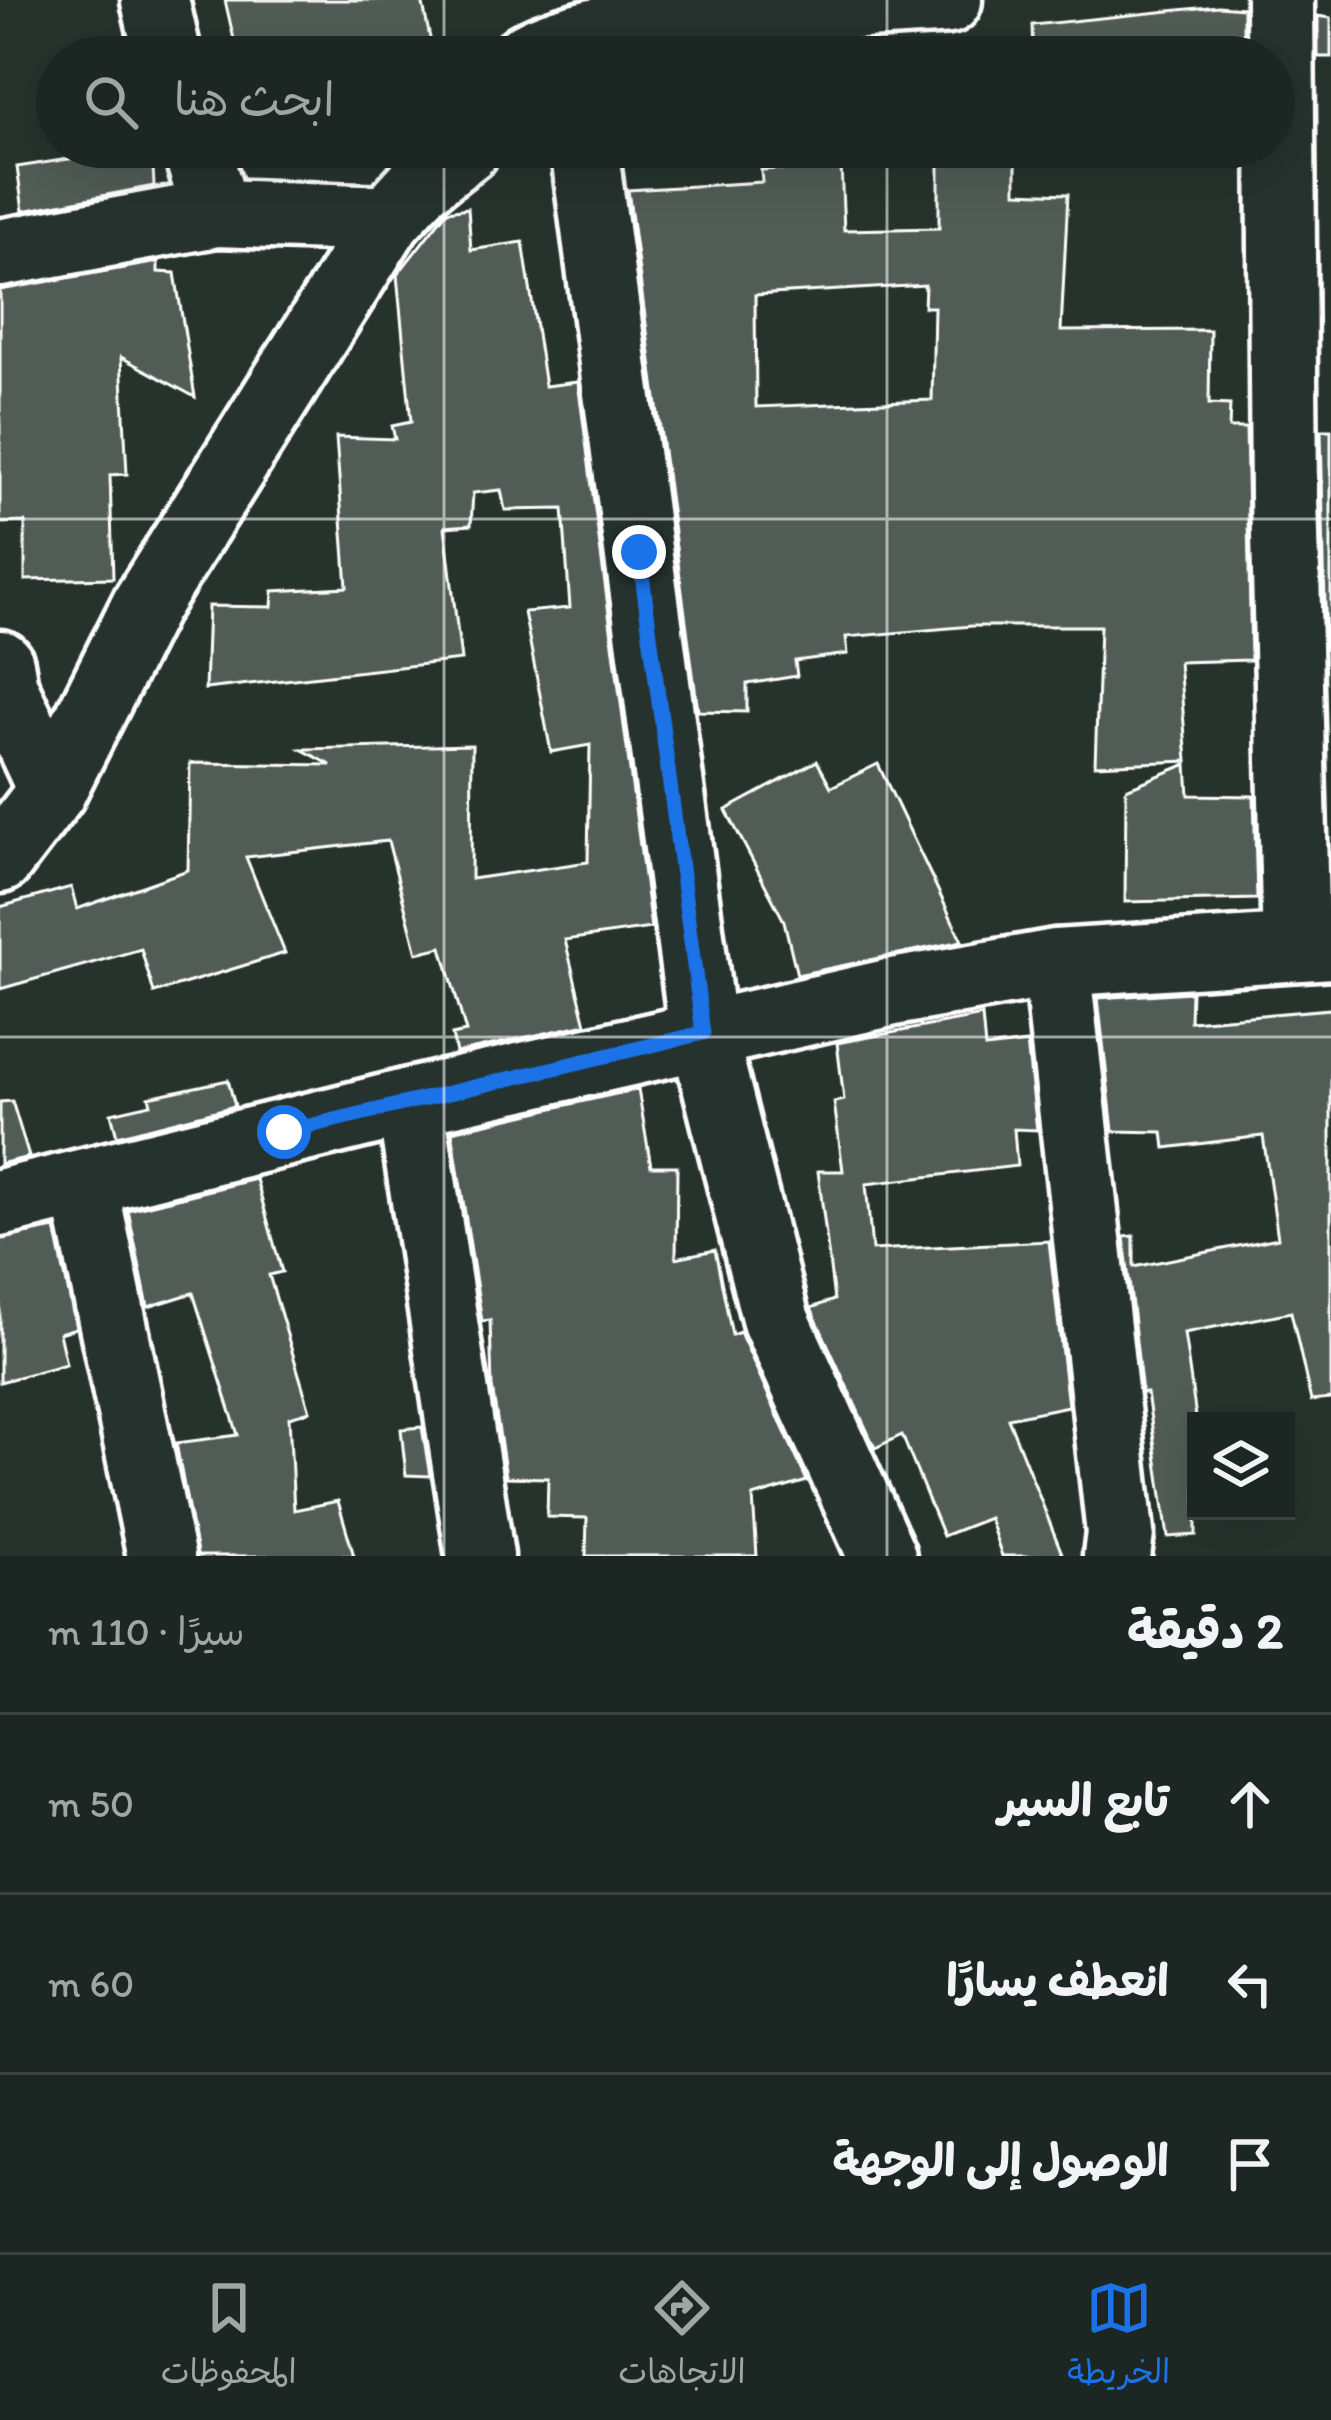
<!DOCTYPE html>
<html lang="ar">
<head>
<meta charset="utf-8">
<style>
	body { margin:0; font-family:Itim,"Playpen Sans Arabic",sans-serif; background:#252e2a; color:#f1f3f6; direction:rtl }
	.controls { position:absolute; right:36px; bottom:36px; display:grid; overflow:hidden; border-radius:0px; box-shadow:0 12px 48px #0002 }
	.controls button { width:108px; height:108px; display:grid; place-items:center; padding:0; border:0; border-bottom:3px solid #3a4340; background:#1c2622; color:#f1f3f6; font:60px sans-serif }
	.stop { position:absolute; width:36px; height:36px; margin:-27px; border:9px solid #1a73e8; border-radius:50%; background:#fff }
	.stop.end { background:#1a73e8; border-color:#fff; box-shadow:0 3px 12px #0008 }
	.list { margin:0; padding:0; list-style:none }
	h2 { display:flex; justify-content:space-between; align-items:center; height:156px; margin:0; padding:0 48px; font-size:51px }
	h2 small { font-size:39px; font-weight:400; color:#a0a5a5 }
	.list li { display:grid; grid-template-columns:78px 1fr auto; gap:36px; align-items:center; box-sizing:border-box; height:180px; padding:0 48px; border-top:3px solid #3a4340 }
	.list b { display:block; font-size:45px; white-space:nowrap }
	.list em { font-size:39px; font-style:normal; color:#a0a5a5 }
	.icon { flex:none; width:66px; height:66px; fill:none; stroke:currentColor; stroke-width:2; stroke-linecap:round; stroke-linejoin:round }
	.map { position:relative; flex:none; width:1331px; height:1556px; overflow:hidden; direction:ltr }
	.search { position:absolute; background:#1c2622; box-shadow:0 12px 48px #0002; left:36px; right:36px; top:36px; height:132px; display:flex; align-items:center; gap:30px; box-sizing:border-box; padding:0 42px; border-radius:66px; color:#a0a5a5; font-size:45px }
	.sheet { height:696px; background:#1c2622 }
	nav { display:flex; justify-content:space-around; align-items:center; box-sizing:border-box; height:168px; border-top:3px solid #3a4340; background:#1c2622; font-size:33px; color:#a0a5a5 }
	nav a { display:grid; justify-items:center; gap:6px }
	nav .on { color:#1a73e8 }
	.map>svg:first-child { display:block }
	.building { fill:#515c57; stroke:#fff; stroke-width:3; fill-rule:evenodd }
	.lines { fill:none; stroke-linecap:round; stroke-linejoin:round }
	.street-casing { stroke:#fff; stroke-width:75 }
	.street { stroke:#26332d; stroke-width:66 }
	.route { stroke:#1a73e8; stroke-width:15 }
	.grid { fill:none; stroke:#fff; stroke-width:3; stroke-opacity:0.55 }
</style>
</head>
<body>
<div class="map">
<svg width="1331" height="1556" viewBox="0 0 1331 1556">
	<rect width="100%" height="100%" fill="#26332d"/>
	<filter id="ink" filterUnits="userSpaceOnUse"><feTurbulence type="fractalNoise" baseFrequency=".00833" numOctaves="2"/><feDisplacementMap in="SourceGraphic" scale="24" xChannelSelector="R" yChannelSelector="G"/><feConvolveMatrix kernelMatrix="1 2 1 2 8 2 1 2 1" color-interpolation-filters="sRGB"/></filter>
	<g filter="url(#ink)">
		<g class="building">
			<path d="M225,0H422L434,57H238Z"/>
			<path d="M1218,6L1243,8V57H1033L1032,25Z"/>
			<path d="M1318,16L1331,18V57H1318Z"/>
			<path d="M100,147H152L154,186L23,211L17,167L101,154Z"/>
			<path d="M939,147H1016V192L1068,194L1061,331L1210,330L1209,404L1230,405L1229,428H1246L1251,660L1179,662L1187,761L1095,765L1100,626H972L846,637L848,654L795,661L797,676L747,684V712L698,711L628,190L762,182L761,170L841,166L844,230L939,228ZM925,285L924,307H934L932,400L756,407L755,295Z"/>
			<path d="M468,208L471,250L523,242L545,386L578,382L651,928L565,940L586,1024L456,1053L452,1035L466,1032L442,947L417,953L388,841L246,857L285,953L154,993L141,949L0,989V907L71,887L77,909L188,870L190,763L331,765L301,749L472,745L471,879L588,862L590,745L551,752L524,612L570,608L563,509L505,510L501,490L473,493L471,525L445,527L461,660L205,689L208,606L272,607L273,591L347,587L336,437L395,439L392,426L411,422L397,275L447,211Z"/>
			<path d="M158,262V272L175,273L195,397L121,357L127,474L110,475L113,578L25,580V522L0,523V290Z"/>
			<path d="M1321,430H1331V650L1326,649Z"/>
			<path d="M817,761L831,787L878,764L962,941L797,975L784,921L726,810Z"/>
			<path d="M1187,764L1189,795L1254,796L1257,899L1125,902L1126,789Z"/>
			<path d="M1191,992L1190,1021L1331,1009V1399L1311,1401L1291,1312L1184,1333L1196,1417V1535L1168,1537L1147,1393H1142L1124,1237L1134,1236V1267L1278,1238L1263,1136L1165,1148L1163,1132L1113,1131L1098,998Z"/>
			<path d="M982,1016L985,1048L1027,1043L1037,1130L1014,1129L1017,1166L866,1184L872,1250L1049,1241L1068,1406L1008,1418L1063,1556H1002L989,1518L943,1536L902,1435L875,1448L811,1308L834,1300L818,1171H843L834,1102L844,1100L837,1043Z"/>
			<path d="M228,1080L235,1106L117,1136L111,1113L151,1104L149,1097Z"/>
			<path d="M638,1089L651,1166H677L676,1258L715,1250L732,1335L740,1332L807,1481L753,1497L757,1556H586L587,1518L547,1517L548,1478L506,1477L492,1387L490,1320L482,1321L452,1131Z"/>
			<path d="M12,1101L29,1157L0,1164V1102Z"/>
			<path d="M256,1179L282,1272L269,1275L310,1411L289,1417L294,1510L338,1501L354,1556H197L176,1443L238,1435L193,1293L148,1307L128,1210Z"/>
			<path d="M55,1228L76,1328L59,1333L66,1364L0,1382V1239Z"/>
			<path d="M422,1427L430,1476L406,1475L401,1429Z"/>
		</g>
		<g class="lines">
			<g class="street-casing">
				<g id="street">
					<path d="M155,0L168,57"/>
					<path d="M1280,0L1284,497L1296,947"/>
					<path d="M526,57C602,10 848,8 948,0"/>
					<path d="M196,147L216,213"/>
					<path d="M584,147L703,1033L776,1321L882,1556"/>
					<path d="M0,253L216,213L388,219"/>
					<path d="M0,664L4,688L52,791"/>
					<path d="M0,859L52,791L146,604L388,219L421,183L467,147"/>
					<path d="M1056,963L1120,1533L1117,1556"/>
					<path d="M410,1102L480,1556"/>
					<path d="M84,1184L161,1556"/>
					<path d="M0,1203L410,1102L893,992L1056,963L1331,945"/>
				</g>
			</g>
			<use href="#street" class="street"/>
		</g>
	</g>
	<g class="lines" filter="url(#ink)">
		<path class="route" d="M284,1132L703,1033L639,552"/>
	</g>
	<path class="grid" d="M444,0V57M887,0V57M444,147V1556M887,147V1556M0,519H1331M0,1037H1331"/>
</svg>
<div class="controls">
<button><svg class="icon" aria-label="layers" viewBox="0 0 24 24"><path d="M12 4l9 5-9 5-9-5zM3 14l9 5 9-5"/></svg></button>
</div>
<div class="stop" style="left:284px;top:1132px"></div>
<div class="stop end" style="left:639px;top:552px"></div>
<div class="search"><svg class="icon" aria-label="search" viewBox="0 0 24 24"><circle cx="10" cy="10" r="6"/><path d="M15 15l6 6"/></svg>ابحث هنا</div>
</div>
<section class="sheet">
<h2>2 دقيقة<small>سيرًا · 110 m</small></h2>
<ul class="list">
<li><svg class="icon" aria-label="ahead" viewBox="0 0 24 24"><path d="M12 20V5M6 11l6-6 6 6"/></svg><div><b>تابع السير</b></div><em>50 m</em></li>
<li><svg class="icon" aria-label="left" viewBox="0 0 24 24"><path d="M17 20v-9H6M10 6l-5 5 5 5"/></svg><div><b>انعطف يسارًا</b></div><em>60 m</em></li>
<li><svg class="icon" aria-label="arrive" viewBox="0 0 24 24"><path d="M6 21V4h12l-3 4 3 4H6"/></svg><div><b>الوصول إلى الوجهة</b></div></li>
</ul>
</section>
<nav>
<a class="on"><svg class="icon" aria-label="map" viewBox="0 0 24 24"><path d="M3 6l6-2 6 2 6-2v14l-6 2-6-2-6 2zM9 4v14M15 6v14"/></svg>الخريطة</a>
<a><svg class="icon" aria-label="directions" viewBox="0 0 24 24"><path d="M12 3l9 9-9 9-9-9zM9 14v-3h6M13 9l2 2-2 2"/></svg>الاتجاهات</a>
<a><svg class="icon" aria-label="saved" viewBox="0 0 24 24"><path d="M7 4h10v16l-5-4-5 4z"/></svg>المحفوظات</a>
</nav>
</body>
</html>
